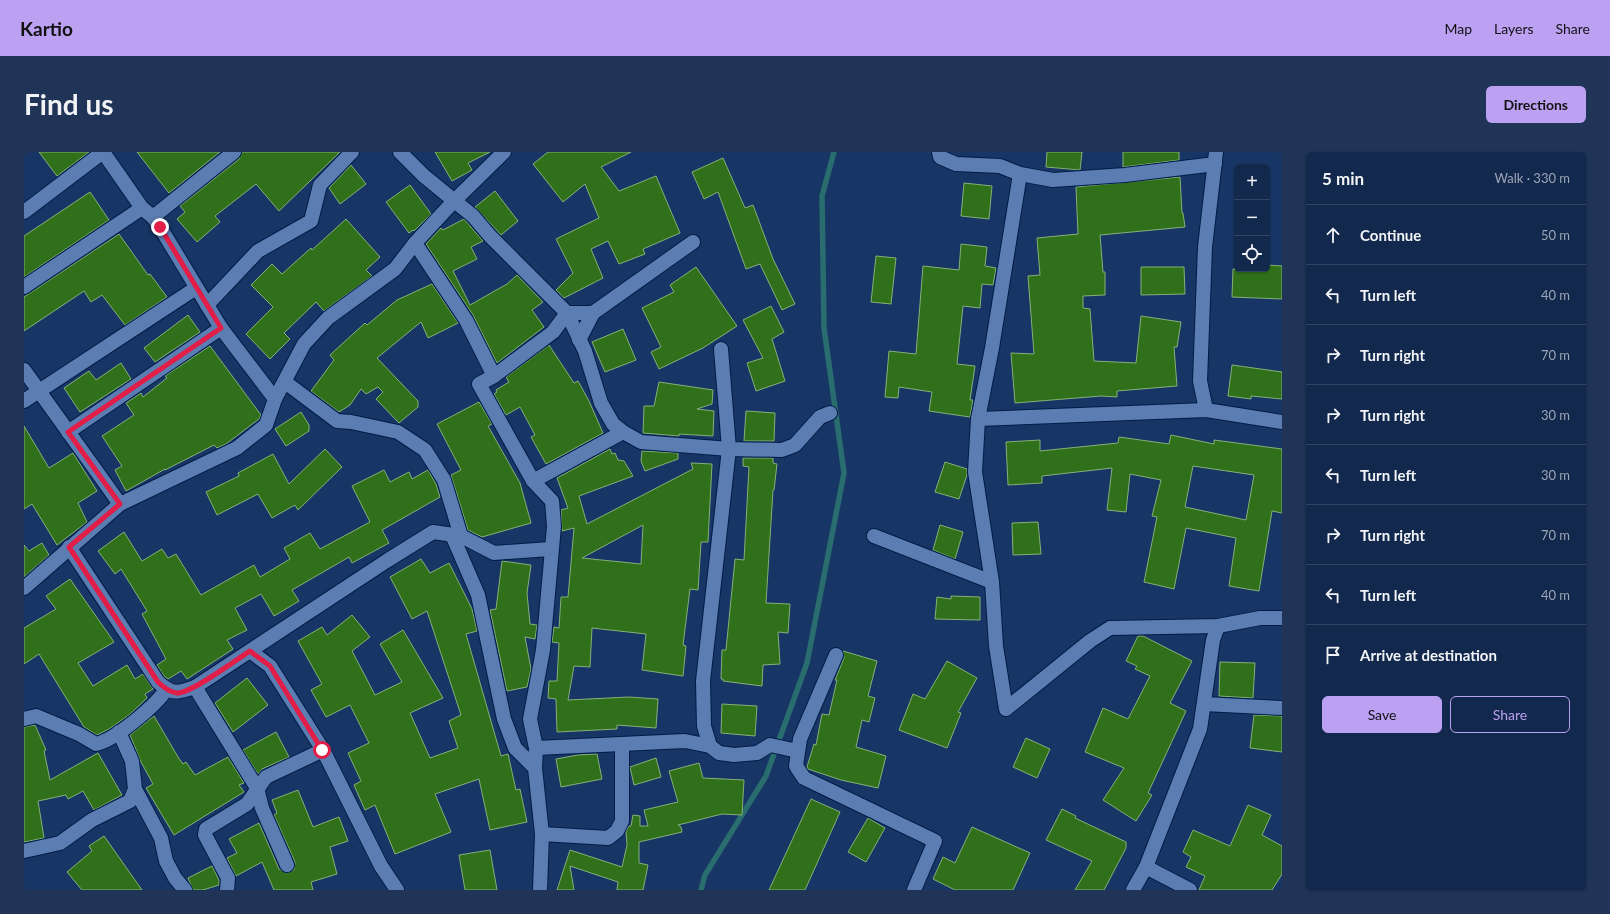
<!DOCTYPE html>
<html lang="en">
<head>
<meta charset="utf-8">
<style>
	body { margin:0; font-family:Lato,sans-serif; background:#1f3456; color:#f1f3f6 }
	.controls { position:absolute; right:12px; top:12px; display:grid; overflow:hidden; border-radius:6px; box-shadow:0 1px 3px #0004 }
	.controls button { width:36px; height:36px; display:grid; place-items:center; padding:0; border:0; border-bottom:1px solid #314464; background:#12284c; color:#f1f3f6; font:20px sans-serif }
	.stop { position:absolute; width:12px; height:12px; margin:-9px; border:3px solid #e11d48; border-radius:50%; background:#fff }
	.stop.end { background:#e11d48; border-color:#fff; box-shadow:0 1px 4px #0008 }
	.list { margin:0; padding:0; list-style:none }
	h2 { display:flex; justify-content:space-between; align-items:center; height:52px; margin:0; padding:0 16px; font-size:17px }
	h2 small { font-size:13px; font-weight:400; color:#9ca6b5 }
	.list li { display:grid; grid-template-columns:26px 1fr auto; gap:12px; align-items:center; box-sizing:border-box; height:60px; padding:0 16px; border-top:1px solid #314464 }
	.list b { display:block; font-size:15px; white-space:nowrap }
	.list em { font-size:13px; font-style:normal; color:#9ca6b5 }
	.actions { display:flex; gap:8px; padding:12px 16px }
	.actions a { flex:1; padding:9px 0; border:1px solid #bca0f2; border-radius:6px; text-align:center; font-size:14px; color:#bca0f2 }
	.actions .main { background:#bca0f2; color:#111 }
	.icon { flex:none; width:22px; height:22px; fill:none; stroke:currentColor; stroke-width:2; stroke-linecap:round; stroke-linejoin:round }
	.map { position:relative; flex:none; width:1258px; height:738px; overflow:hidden; border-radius:6px }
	header { display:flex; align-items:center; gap:24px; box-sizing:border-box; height:56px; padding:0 20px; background:#bca0f2; color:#111 }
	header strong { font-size:19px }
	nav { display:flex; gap:22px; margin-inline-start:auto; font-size:14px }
	.intro { display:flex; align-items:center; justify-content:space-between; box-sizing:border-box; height:96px; padding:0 24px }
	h1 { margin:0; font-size:28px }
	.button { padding:10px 18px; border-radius:6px; background:#bca0f2; color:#111; font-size:14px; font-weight:700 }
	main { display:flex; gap:24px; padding:0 24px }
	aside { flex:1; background:#12284c; border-radius:6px; box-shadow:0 1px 3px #0004 }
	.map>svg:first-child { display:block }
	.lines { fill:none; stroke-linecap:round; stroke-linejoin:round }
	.stream { stroke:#296d6f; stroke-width:5.5 }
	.building { fill:#30701a; stroke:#85b079; fill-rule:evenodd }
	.minor-casing { stroke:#011c48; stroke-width:16 }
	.minor { stroke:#5b7db2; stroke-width:14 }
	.route { stroke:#e11d48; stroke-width:5 }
</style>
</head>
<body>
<header>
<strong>Kartio</strong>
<nav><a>Map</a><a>Layers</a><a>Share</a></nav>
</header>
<div class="intro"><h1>Find us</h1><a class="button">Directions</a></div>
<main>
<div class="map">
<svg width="1258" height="738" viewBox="0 0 1258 738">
	<rect width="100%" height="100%" fill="#183665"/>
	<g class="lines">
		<path class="stream" d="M677,738L681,723L742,624L783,511L820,321L800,176L798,44L810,0"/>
	</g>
	<g class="building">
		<path d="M15,0H65L33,24Z"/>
		<path d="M113,0H196L145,41Z"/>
		<path d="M218,0H316L255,59L232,32L191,64L196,70L173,90L153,67L161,60L156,54L215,7Z"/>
		<path d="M411,0H466L444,11L448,18L428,29Z"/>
		<path d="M524,0H607L577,15L595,39L632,24L656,81L619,97L621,102L595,112L584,89L567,97L579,126L540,146L532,138L549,121L532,87L575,66L561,32L539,50L509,12Z"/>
		<path d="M1023,0H1058L1056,18L1022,15Z"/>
		<path d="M1099,0H1155V8L1099,15Z"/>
		<path d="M699,6L721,56L729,53L749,107L771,152L758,158L736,112L722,117L694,40L680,47L668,20Z"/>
		<path d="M327,13L342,32L316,52L305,36Z"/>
		<path d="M1156,25L1158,61H1159L1161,75L1076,83L1079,120H1081V143L1059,144V156L1066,157L1070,209L1112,211L1117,164L1157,170L1153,195H1150L1153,234L1093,239V245L1077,244L991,251L987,201L1010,202L1004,124L1016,123L1013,86L1054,82L1052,35Z"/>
		<path d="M940,31L968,34L965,67L937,64Z"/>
		<path d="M386,33L407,62L390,79L389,78L385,81L362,50Z"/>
		<path d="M471,39L494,69L477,83L451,55Z"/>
		<path d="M66,40L85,68L0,125V84Z"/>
		<path d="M322,67L356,105L342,118L348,124L300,159L292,150L260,181L266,187L246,207L222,182L249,155L227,133L248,112L258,122L287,96L288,98Z"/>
		<path d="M440,67L459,89L447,95L453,107L429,119L446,153L483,132L493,123L519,150L508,158L520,175L473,211L449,163L402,92L417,76L419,78Z"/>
		<path d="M95,82L124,123L126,122L143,145L101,173L78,143L67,150L60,139L0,179V145Z"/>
		<path d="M937,92L963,95L961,114L972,116L969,133L958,132L956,156L939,154L933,212L951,214L946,248H949L946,265L905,259L908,240L875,235L874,246L861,245L865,199L892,202L899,114L935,118Z"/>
		<path d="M852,104L872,106L867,152L847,150Z"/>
		<path d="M1243,113L1258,114V147L1208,145L1209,117H1243Z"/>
		<path d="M672,115L713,174L679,196L635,217L627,200L637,195L618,156L650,140L646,133Z"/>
		<path d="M1117,115H1160L1161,142L1117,143Z"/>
		<path d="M408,132L434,171L404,186L397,170L353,206L394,249V255L375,271L352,247L359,240L354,235L342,242L337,237L326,253L315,260L287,239L310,208L306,203L341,171L343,173L373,148Z"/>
		<path d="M747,154L760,180L748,187L761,229L732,239L723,211L739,206L719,168Z"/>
		<path d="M164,163L176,180L131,210L120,196Z"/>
		<path d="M599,177L612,208L581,220L568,190Z"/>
		<path d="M525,193L550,231L554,229L565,249L579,281L522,312L507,285L511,283L496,255L482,263L470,242L473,240L472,238L485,230L482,225Z"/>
		<path d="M186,194L237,263L235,267L202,292L193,296L190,293L141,318V317L102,339L91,318L98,314L78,284L110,263L102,251L117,241L119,245L143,226L141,224Z"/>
		<path d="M97,211L107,227L56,260L40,236L65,219L72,228Z"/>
		<path d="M1208,213L1258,220V247L1227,244V247L1204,244Z"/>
		<path d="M635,230L689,238L688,252L673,257L690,259L689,284L655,282V284L619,281L620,254H630Z"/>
		<path d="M455,250L468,272L464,274L496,331L507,371L458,385L444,378L427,323L437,318L413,272Z"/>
		<path d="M722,259L751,261L750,289H720Z"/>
		<path d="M277,260L285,273V279L262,294L251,277Z"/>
		<path d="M0,274L25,316L49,301L73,339L54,351L63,370L33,393L8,352L0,357Z"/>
		<path d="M1147,283L1190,292V288L1258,297V361L1248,359L1235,439L1205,434L1212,386L1162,376L1150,437L1120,430L1133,365L1128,364L1137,328L1106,322L1102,360L1083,358L1088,316L1018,324V331L984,333L982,290L1016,288V299L1094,291L1095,285L1145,292ZM1169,314L1230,323L1222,368L1161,355Z"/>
		<path d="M301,297L318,315L274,358L271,353L248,366L234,342L193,363L182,340L215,324L214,321L249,302L265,332Z"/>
		<path d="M586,297L588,302L591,301L594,308L600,309L609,324L555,344L563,372L669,317L667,311L688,312L684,390H677L674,438L666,437L659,493L662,494L659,524L618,518L622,482L568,476L566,515L550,514L544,548L605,545L634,547L632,576L593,573V577L533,580L532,547L524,546L525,529H533L535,491L528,490L530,475L535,476L537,445H544L550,376L538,379L537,358L544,356L533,326ZM619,373L617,412L558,406Z"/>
		<path d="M618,299L654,301V307L621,319L617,309Z"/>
		<path d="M719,306H749V311L753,312L750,338H749L742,451L766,452L764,481L754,480L756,512L739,513L738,534L699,529V527H697L698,498H702L711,407L720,408L725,315L719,314Z"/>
		<path d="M921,310L943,317V323L935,347L911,340Z"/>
		<path d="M360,318L366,330L385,320L388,327L404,318L412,332L416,345L358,378L365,391L328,411L325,405L268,438L275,449L250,464L237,442L211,456L223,478L203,488L209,497L163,527L157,519L144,527L140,524L133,513L142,507L118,462L123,459L97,417L91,422L74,399L100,380L118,409L138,397L144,406L152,402L177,443L230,413L236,425L266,407L260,396L286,381L296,397L346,370L328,334Z"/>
		<path d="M1014,370L1017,402L989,403L988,371Z"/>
		<path d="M916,373L939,380L931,407L909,398Z"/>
		<path d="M18,391L25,403L0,425V393L5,399Z"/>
		<path d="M397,407L406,421L425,411L448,457L453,479L442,482L477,604L484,602L492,638L496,637L503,670L466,678L455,627L411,642L427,680L371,702L351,653L341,658L330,633L337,629L324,601L345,591L326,553L302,565L287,538L298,532L274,489L298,475L303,483L328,463L346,485L328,499L351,543L378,530L356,492L379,478L419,546L386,561L406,606L434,596L425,569L437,563L403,459L388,467L366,425Z"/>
		<path d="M478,409L507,413L503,441L506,472L513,473L511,487L501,485L507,517L503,535L483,539L466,458L472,457Z"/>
		<path d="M46,427L90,490L54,511L69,534L103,513L111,527L119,522L129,537L121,542L123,546L105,563L85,577L73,583L60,575L15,502L0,512V476L32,457L22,444Z"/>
		<path d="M927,444L956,445V468L911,467L913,445L927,447Z"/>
		<path d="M1114,484H1119L1168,509L1146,551L1162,559L1124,641L1128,643L1112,669L1079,648L1100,616L1061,600L1079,556L1104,567L1126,524L1111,517L1113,514L1102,509Z"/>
		<path d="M819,499L853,509L844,544L851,546L845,570L838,568L832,595L862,604L854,636L817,628L784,617L783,615L790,592L792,593L798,562L805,563L813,528H811L820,506Z"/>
		<path d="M923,509L953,526L934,560L937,561L923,596L875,578L889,542L901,547Z"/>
		<path d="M1196,510L1231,511L1229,546L1195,544Z"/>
		<path d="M223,526L244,553L209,580L191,551Z"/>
		<path d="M698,552L733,554L731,584L697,581Z"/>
		<path d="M1230,563L1258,564V600L1226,596Z"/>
		<path d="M130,564L154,605L159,612L162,610L171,623L204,605L220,631L215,633L220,640L150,683L122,636L129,632L117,610L106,583Z"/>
		<path d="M11,573L22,598L20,599L26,628L74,601L98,643L70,658L59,639L44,647L42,643L14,649L20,686L0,690V575Z"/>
		<path d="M252,580L265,605L238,617L234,622L219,598Z"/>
		<path d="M1002,586L1026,597L1013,626L989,615Z"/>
		<path d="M573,602L578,627L537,635L532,607L554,603Z"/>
		<path d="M632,606L637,625L610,633L606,615Z"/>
		<path d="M675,611L679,626L720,628L718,663L698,662L654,673L657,675L658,680L615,690V711L624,713L619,738H593L594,730L546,714L550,738H533L546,698L598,715L603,693L602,679L605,674H607L609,663L616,664V674H624L620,658L654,650L645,619Z"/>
		<path d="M274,638L289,675L315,665L324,689L306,695L313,722L287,730L289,738H250L238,710L212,724L203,706L213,701L205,687L235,671L255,717L262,721L270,718L271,710L250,663L253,661L248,648Z"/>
		<path d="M787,647L816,660L781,738H745Z"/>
		<path d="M1224,653L1247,663L1238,683L1258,694V722L1248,738H1175L1181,724L1162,715L1167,705L1159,700L1169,678L1206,694Z"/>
		<path d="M1038,657L1052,664L1051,666L1102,690V696L1080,738H1051L1068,709L1022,688Z"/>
		<path d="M844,666L861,676L842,710L824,700Z"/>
		<path d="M948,675L1006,701L989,738H931L909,727L919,705L931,711Z"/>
		<path d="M80,684L118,738H58L43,720L68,699L65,694Z"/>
		<path d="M466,698L473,738H441L435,703Z"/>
		<path d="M188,714L195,728V733L179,738H169L164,726Z"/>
	</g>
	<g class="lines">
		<g class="minor-casing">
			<g id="minor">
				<path d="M79,0L118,56L129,65L136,75L197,176L251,247"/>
				<path d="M376,0L400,24L449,64L466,84L543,161L561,199L577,251L589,272L599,280L617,290L705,297L758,298L771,293L796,265L806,261"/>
				<path d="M915,0L916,5L932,12L976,14L996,22L1029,28L1101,23L1191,12"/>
				<path d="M0,60L79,0"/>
				<path d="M129,65L210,0"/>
				<path d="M391,91L442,168L470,224L455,232L509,329L528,349L530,374L519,498L506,567L512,596L511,616L518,682L516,738"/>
				<path d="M0,135L118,56"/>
				<path d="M183,153L234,99L287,69L296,33L328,0"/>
				<path d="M555,188L569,161L669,90"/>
				<path d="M0,218L96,352"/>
				<path d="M470,224L529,180L543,161H569"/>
				<path d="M261,230L313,269L327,270L374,280L401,298L420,328L437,384"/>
				<path d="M0,249L172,136"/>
				<path d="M1182,258L1176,229L1181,95L1192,0"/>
				<path d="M954,267L1182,258L1258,270"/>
				<path d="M44,280L197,176"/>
				<path d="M509,329L599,280"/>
				<path d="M428,383L454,443L480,567L491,596L511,616"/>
				<path d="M850,384L968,430L972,494L982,557L1066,489L1086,476L1194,474L1236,466H1258"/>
				<path d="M45,395L134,530C148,543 154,541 171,535L364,408L409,380L437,384L470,401L526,397"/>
				<path d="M968,430L951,320L954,267L968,196L996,22"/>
				<path d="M0,436L96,352L213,296L242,273L251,247L280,192L304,166L371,117L391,91L430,49L480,0"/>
				<path d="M226,499L246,514L299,598L357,714L373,738"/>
				<path d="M812,503L776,587L772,614L780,626L911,689L890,738"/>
				<path d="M171,535L233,636L238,656L263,713"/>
				<path d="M1180,552L1258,556"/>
				<path d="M0,567L12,564L55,582L72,592C91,588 131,554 142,538"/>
				<path d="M95,580L108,609L111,637L137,686L142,709L151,726L161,738"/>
				<path d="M686,594L680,574L679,529L705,297L697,197"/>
				<path d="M512,596L661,589L686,594L695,601L710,603L733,601L746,593L774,599"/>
				<path d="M518,682L584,686L593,679L598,669V592"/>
				<path d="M0,699L36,691L68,668L106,649L111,637"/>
				<path d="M1122,715L1166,738"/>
				<path d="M203,738L204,726L181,683L182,677L223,652L242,625L299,598"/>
				<path d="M1109,738L1122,715L1176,577L1189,488L1194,474"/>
			</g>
		</g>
		<use href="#minor" class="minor"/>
	</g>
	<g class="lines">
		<path class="route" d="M136,75L197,176L44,280L96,352L45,395L134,530C139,535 145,540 153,541C167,542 213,507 226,499L246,514L298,598"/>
	</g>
</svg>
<div class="controls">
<button>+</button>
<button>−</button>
<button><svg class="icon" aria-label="locate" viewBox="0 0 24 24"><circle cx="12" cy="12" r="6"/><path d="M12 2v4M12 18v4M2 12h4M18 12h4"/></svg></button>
</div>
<div class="stop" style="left:298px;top:598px"></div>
<div class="stop end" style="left:136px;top:75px"></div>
</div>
<aside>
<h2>5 min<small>Walk · 330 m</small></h2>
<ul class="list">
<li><svg class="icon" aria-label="ahead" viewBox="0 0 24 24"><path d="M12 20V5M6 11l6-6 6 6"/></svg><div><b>Continue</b></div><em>50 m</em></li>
<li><svg class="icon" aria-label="left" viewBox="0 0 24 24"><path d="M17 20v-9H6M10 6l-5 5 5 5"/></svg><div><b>Turn left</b></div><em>40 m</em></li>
<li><svg class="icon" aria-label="right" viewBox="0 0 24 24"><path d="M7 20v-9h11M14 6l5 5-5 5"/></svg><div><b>Turn right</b></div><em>70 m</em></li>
<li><svg class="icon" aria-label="right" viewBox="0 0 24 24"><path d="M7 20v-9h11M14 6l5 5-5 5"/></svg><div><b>Turn right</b></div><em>30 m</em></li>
<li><svg class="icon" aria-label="left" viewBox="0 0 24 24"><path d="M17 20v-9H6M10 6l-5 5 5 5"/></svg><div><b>Turn left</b></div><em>30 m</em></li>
<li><svg class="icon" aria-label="right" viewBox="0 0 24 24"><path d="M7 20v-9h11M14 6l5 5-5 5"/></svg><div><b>Turn right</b></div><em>70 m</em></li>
<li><svg class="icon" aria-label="left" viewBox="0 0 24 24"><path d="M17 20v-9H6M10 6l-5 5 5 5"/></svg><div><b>Turn left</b></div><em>40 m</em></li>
<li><svg class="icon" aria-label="arrive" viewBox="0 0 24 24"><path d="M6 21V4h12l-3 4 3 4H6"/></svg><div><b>Arrive at destination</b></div></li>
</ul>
<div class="actions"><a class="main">Save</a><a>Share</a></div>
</aside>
</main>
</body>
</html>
